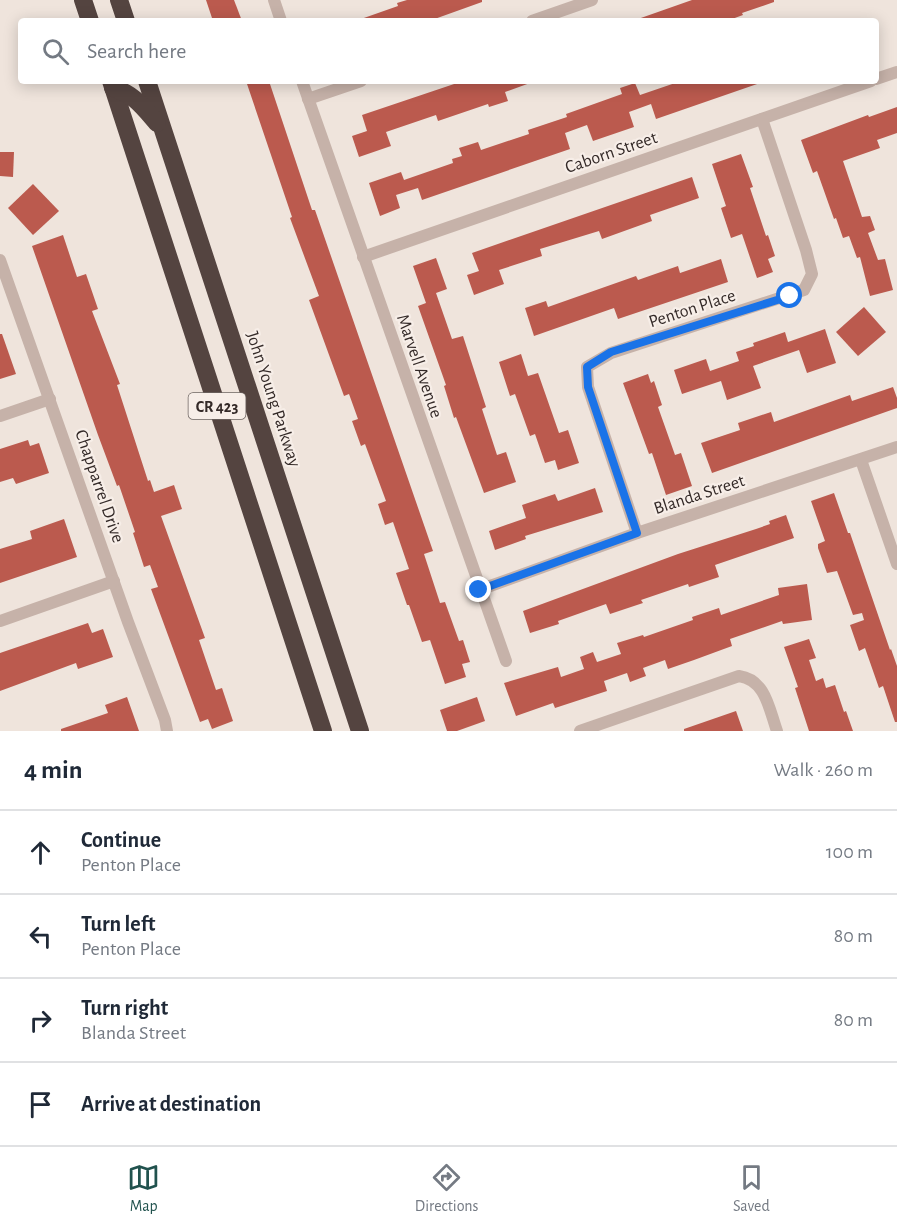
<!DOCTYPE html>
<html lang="en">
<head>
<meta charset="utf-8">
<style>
	body { margin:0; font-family:"Alegreya Sans",sans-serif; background:#f6f6f7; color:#1f2937 }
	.stop { position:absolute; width:18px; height:18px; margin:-14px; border:4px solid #1a73e8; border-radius:50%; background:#fff }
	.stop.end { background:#1a73e8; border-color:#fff; box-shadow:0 2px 6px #0008 }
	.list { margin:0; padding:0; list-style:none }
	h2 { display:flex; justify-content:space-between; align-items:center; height:78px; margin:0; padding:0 24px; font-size:26px }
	h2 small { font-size:20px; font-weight:400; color:#747a83 }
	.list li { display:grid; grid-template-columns:39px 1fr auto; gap:18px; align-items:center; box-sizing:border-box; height:84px; padding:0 24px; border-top:2px solid #e0e1e3 }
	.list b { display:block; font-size:22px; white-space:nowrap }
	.list p { margin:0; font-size:20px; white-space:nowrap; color:#747a83 }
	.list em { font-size:20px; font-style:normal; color:#747a83 }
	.icon { flex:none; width:33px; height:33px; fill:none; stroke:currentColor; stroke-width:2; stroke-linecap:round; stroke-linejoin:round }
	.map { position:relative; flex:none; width:897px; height:731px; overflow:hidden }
	.search { position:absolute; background:#fff; box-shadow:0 3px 15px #0003; left:18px; right:18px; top:18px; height:66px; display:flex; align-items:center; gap:15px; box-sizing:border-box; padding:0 21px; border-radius:6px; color:#747a83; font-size:22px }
	.sheet { height:414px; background:#fff }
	nav { display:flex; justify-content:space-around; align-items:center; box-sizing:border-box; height:84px; border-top:2px solid #e0e1e3; background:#fff; font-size:16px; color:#747a83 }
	nav a { display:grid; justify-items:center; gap:3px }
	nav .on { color:#21524e }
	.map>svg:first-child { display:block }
	.building { fill:#bb5a4e }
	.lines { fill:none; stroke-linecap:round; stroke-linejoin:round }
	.street { stroke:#c6b2a9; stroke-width:12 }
	.highway { stroke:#544440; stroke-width:18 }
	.route { stroke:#1a73e8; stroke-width:8 }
	.labels { text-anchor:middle; stroke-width:4.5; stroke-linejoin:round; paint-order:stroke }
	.shield { fill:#f7eee8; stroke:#6e6562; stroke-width:1.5 }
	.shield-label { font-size:16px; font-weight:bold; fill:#342a28 }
	.street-label { font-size:18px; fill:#342a28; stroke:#f7eee8 }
</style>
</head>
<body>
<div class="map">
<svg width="897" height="731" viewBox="0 0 897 731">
	<rect width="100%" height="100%" fill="#efe4dc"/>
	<g class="building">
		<path d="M206,0H234L242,21H213Z"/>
		<path d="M407,0H482V2L429,21H361V19L398,6L397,3Z"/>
		<path d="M692,0H774V2L742,13L743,15L732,19L733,21H638V19Z"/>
		<path d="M246,81H269L312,210H315L433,551L424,554L440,603L445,602L459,641L463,640L470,662L462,664L466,677L445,684L430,640L422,642L409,605H407L396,573L409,569L393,522L385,525L378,504L386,501L365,444L361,446L352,421L358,419L349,394L344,396L309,300L319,296L290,218L292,217Z"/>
		<path d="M463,81H529L530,83L505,92L508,101L489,107L488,104L438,121L436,115L386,132L391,146L359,157L352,136L367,131L362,115Z"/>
		<path d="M681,81H759L760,83L656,119L651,104L629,112L634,127L593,141L587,125L565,133L570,149L422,200L418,188L396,195L400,208L380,216L369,183L401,172L404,180L453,163L452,159L462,156L459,148L478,142L481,150L529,134L528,130L567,117L566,114L622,94L620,88L635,83L640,95Z"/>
		<path d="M897,107V133L877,140L880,148L843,161L862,217L870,216L875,230L868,233L878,260L885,259L893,290L870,296L860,257L857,258L849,236L843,238L836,218L834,219L817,171L813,173L801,140L868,115L869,117Z"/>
		<path d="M0,152H14L13,177L0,176Z"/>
		<path d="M741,154L753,187L750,188L766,236L768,235L775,256L768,259L773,272L757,278L742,234L731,238L721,208L726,206L712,164Z"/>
		<path d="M692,177L699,198L650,215L652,221L602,239L599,231L540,249L542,256L499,270L504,284L474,295L467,275L479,271L472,253Z"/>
		<path d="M33,184L59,211L33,235L8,208Z"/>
		<path d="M63,235L77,277L86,274L98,309L92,311L120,384L117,385L148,481L150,480L154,492L174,485L182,509L161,516L205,638L199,640L216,690L222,688L233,721L212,729L208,719L200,722L151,589L158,587L150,565L144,567L133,533L135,532L119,485L117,486L98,435L32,246Z"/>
		<path d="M436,258L447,289L436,293L452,339L463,336L486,407L482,409L497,455L506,452L516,482L484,493L456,417L454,418L444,386L446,385L418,306L426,303L413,266Z"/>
		<path d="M721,259L728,282L618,319L614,308L534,336L525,308L546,301L548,307L636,276L638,280L678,266L680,273Z"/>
		<path d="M864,307L886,332L858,356L836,332Z"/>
		<path d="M825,329L836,363L807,373L799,350L753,366L761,388L727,400L721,381L682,394L674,370L706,359L710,371L739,361L736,352L754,346L753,343L785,332L788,342Z"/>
		<path d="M0,334H2L16,374L0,379Z"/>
		<path d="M521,354L528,376L538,373L559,433L568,430L579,463L558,470L555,460L545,463L535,434L530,436L515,394L510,396L499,362Z"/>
		<path d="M648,374L651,383L654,381L662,405L658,407L675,455L681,453L692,486L666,495L652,453L649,454L623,383Z"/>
		<path d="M893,387L897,398V408L712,473L701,443L740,430L738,423L771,412L774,422L850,395L852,401Z"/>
		<path d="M28,440L30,446L39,443L49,473L16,484L13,478L0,482V449Z"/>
		<path d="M595,488L603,512L525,536L526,539L495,550L489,531L526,518L522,505L555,494L558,501Z"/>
		<path d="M834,493L848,533H850L890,650L891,649L897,666V722H895L883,686L879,688L865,648L859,651L850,625L864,620L862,613L853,615L837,571L827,573L818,548V544L825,541L811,501Z"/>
		<path d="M786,515L794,538L715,565L719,577L689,587L688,584L641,600L643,603L610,614L606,604L558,621L559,624L530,633L523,611L678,554L756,529L770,524L769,521Z"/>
		<path d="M64,519L77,557L0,583V549L32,539L30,531Z"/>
		<path d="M807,584L812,620L783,624L782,621L730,639L732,646L694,660L668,669L665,660L643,668L646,676L630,682L627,673L604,681L607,691L555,708L553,703L516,716L504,683L558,667L561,677L584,669L580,657L593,652L597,662L621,654L617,643L643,635L644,637L693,620L692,617L719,608L721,615L779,595L778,588Z"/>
		<path d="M88,623L92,633L103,629L113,657L78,669L76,663L0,691V653Z"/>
		<path d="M809,639L816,658L809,660L816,681L823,678L826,688L835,685L844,712L846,711L853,731H809L795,688L798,687L784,647Z"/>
		<path d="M127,697L139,731H61V729L108,713L105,705Z"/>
		<path d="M477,697L485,721L457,731H447L440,710Z"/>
		<path d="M736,711L743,731H684V729Z"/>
	</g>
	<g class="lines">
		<g class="street">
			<path d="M274,0L281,21"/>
			<path d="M532,21L592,0"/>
			<path d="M876,79L897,72"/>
			<path d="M302,81L506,661"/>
			<path d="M308,99L361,81"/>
			<path d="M363,257L871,81"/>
			<path d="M0,260L128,622L165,720L167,731"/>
			<path d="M0,416L50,399"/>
			<path d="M861,460L897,564"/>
			<path d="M637,533L588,387L587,367L611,353L804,290L812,274L806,250L762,119"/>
			<path d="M479,590L637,533L897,447"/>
			<path d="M0,621L114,581"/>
			<path d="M580,731L739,676C766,680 769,709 777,731"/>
		</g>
		<g class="highway">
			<path d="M83,0L90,21"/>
			<path d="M119,0L126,21"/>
			<path d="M111,81L323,731"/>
			<path d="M147,81L360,731"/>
			<path d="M113,88C134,94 143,107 157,123"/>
		</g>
	</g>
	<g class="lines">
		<path class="route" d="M479,590L637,533L588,387L587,367L611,352L790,296"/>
	</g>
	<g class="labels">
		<rect class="shield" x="188.5" y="393" width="57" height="26" rx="4.5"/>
		<g class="shield-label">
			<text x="217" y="412">CR 423</text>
		</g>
		<g class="street-label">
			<text transform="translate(611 152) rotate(-19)" y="6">Caborn Street</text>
			<text transform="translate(692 308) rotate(-18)" y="6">Penton Place</text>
			<text transform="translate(420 366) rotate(71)" y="6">Marvell Avenue</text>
			<text transform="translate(274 399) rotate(72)" y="6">John Young Parkway</text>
			<text transform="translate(100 486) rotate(71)" y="6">Chapparrel Drive</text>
			<text transform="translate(699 494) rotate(-18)" y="6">Blanda Street</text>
		</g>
	</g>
</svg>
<div class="stop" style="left:790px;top:296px"></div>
<div class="stop end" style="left:479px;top:590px"></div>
<div class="search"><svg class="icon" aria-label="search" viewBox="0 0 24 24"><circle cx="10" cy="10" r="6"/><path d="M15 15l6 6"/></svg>Search here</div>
</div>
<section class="sheet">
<h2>4 min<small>Walk · 260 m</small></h2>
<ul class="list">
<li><svg class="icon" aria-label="ahead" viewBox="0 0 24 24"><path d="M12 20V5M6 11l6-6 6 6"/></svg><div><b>Continue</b><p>Penton Place</p></div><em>100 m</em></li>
<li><svg class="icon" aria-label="left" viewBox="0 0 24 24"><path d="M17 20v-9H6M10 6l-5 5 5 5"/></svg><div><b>Turn left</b><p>Penton Place</p></div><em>80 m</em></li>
<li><svg class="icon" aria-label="right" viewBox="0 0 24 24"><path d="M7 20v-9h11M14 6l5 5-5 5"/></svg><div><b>Turn right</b><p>Blanda Street</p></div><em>80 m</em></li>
<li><svg class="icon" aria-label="arrive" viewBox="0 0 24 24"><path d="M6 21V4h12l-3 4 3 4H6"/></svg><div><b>Arrive at destination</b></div></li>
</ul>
</section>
<nav>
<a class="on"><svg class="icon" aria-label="map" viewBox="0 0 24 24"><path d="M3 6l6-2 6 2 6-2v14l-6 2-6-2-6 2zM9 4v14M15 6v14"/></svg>Map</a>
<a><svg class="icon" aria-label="directions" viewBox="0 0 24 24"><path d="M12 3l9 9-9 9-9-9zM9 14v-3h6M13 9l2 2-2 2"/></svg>Directions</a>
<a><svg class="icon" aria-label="saved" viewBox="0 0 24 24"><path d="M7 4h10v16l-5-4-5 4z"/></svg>Saved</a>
</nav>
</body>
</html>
